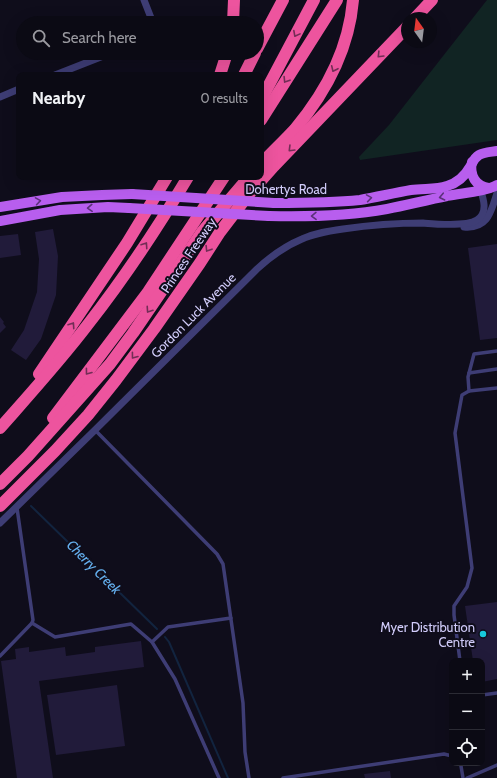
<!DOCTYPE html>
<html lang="en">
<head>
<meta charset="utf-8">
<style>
	body { margin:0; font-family:Cabin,sans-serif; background:#191822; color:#f1f3f6 }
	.controls { position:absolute; right:12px; bottom:12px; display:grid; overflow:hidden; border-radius:8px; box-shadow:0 4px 16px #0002 }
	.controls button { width:36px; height:36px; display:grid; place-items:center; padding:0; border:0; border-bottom:1px solid #2b2b34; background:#0b0a14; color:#f1f3f6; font:20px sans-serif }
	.compass { position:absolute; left:401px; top:12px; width:36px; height:36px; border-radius:50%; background:#0b0a14; box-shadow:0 4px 16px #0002; rotate:346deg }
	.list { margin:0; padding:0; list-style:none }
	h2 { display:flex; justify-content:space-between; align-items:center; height:52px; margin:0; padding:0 16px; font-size:17px }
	h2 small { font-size:13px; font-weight:400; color:#9a9aa0 }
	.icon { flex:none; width:22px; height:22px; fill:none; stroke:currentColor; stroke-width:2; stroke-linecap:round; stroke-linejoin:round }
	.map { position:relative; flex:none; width:497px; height:778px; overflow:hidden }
	.search { position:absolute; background:#0b0a14; box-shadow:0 4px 16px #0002; left:16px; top:16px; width:248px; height:44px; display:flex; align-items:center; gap:10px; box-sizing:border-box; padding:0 14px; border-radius:22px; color:#9a9aa0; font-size:15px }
	.panel { position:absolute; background:#0b0a14; box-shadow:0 4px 16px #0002; left:16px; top:72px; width:248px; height:108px; border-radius:8px }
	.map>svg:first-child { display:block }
	.green { fill:#112423 }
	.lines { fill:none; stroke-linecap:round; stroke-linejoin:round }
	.stream { stroke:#12243f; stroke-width:2 }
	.building { fill:#211b3a }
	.lane { stroke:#3e3d75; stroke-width:3.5 }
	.street { stroke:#3e3d75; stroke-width:7 }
	.primary { stroke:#b85eee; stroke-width:10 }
	.highway { stroke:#ed549e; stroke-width:12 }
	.primary-bridge { stroke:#b85eee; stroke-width:10 }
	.oneway { stroke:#732d56 }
	.oneway2 { stroke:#5b317a }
	.poi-dot { fill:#17c9db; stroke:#0f0d1b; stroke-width:1.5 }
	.labels { text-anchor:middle; stroke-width:4; stroke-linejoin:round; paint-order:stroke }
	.street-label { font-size:13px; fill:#d1ccfa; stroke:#0f0d1b }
	.poi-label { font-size:13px; fill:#d1ccfa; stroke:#0f0d1b; text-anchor:end }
	.water-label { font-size:14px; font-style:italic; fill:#65b0ef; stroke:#0f0d1b }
</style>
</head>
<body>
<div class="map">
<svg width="497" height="778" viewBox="0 0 497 778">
	<rect width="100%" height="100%" fill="#0f0d1b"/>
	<path class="green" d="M487,0H497V140L360,160L359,157L389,125Z"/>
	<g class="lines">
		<g class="stream">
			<path d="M31,506L157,629"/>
			<path d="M165,637L169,642L228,778"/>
		</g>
	</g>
	<g class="building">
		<path d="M53,229L58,256L56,295L41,339L26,360L11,350L24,330L37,292L39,259L35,232Z"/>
		<path d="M18,234L21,255L0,258V236Z"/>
		<path d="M497,244V338L480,340L468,248Z"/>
		<path d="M0,317L4,322L3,323L6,327L0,333Z"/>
		<path d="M497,602V679L482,682V661H473L465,606Z"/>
		<path d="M141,641L144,667L39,681L53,778H17L1,661L16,659L15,649L29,647V652L65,647L66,656L95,652V647Z"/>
		<path d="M117,685L125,746L56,755L47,695Z"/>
		<path d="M390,771L391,778H365L364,774Z"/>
	</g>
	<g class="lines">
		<g class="lane">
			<path d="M497,351L474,354L468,377L469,391L497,388"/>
			<path d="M469,373L497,369"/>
			<path d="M95,430L217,554L223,564L243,703L245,752L249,778"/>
			<path d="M32,623L55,637L131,624L152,642L168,627L231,618"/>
			<path d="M152,642L175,679L219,778"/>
			<path d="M0,656L32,623L33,620L17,508"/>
			<path d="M460,661L454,615V606L467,587L472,568L455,433L462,395L469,391"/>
			<path d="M482,695L497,693"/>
			<path d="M460,763L461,766L463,778"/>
			<path d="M283,778L444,754L452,756"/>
			<path d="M467,778L497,765"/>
		</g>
		<g class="street">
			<path d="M144,0L153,23"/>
			<path d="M55,75L111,53"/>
			<path d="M0,97L19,89"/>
			<path d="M464,227C488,229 491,212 497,193"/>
			<path d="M0,523L95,430L257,269C270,257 285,246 302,239C315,233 329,231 343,229C370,225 396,223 423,223C435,224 466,227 477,220C489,212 483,197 479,186"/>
		</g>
		<g class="primary">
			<path d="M472,162C469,175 476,187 489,188"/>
			<path d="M274,203C302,203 331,203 360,200C377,197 394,193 411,190C423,188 436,190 447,186C457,183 465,176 470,167C473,162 474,158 479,155C484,152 491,152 497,151"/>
			<path d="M0,207L62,197L102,195L132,194"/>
			<path d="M269,216C309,217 348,216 387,209C407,205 427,200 447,196C460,193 486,192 497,185"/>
			<path d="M0,221L60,210L108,207L129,208"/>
		</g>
		<g class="highway">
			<path d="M415,18L432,0"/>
			<path d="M233,23L234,0"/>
			<path d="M257,49L283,0"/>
			<path d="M220,75L227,53"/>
			<path d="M244,75L255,53"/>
			<path d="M261,100L314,0"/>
			<path d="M261,120L337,0"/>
			<path d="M261,164C272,152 284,141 295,129C326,92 349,48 353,0"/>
			<path d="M39,374L127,243L167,177"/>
			<path d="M53,418L148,292L224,177"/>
			<path d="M0,428C30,394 61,360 89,323C125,277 158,227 188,177"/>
			<path d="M0,484L28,456L110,364L133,333L202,232L249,177"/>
			<path d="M0,506L55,451L88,415L116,380L154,329L200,263L220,232L249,194L274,166L407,27"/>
		</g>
		<g class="primary-bridge">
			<path d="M132,194L274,203"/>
			<path d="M129,208L269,216"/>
		</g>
	</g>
	<defs><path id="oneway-chevron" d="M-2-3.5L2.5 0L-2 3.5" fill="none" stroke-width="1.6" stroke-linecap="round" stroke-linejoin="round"/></defs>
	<g class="oneway">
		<use href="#oneway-chevron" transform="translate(296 34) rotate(118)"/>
		<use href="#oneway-chevron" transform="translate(380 55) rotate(134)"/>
		<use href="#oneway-chevron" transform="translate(334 69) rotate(115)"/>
		<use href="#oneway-chevron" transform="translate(286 80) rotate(122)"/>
		<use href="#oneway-chevron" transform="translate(291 149) rotate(135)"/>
		<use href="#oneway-chevron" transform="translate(145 245) rotate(-56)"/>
		<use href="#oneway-chevron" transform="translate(208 249) rotate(122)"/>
		<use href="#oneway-chevron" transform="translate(149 310) rotate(124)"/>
		<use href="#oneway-chevron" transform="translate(72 325) rotate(-56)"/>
		<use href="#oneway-chevron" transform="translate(134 356) rotate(127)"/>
		<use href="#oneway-chevron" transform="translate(88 372) rotate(127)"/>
	</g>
	<g class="oneway2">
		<use href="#oneway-chevron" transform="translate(442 197) rotate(168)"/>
		<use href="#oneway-chevron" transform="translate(369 198) rotate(-9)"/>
		<use href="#oneway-chevron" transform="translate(38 201) rotate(-9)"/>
		<use href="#oneway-chevron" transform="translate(90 208) rotate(177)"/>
		<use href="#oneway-chevron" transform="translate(314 216) rotate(179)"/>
	</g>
	<circle class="poi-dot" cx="483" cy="634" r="4"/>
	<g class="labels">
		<g class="street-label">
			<text x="286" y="194">Dohertys Road</text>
			<text transform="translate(188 255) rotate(-56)" y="5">Princes Freeway</text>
			<text transform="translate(193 315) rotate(-45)" y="5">Gordon Luck Avenue</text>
		</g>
		<g class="poi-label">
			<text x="475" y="632">Myer Distribution<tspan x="475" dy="15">Centre</tspan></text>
		</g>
		<g class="water-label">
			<text transform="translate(94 567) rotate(45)" y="5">Cherry Creek</text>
		</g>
	</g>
</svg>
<div class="controls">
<button>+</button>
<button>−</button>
<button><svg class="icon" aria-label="locate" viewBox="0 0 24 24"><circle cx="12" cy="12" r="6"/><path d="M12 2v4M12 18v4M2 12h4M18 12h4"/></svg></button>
</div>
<svg class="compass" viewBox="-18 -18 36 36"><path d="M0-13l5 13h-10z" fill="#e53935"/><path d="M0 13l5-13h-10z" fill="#9a9aa0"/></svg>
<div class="search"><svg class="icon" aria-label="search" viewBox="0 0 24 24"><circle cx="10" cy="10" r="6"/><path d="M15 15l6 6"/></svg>Search here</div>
<section class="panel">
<h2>Nearby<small>0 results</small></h2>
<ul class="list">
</ul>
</section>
</div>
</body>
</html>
